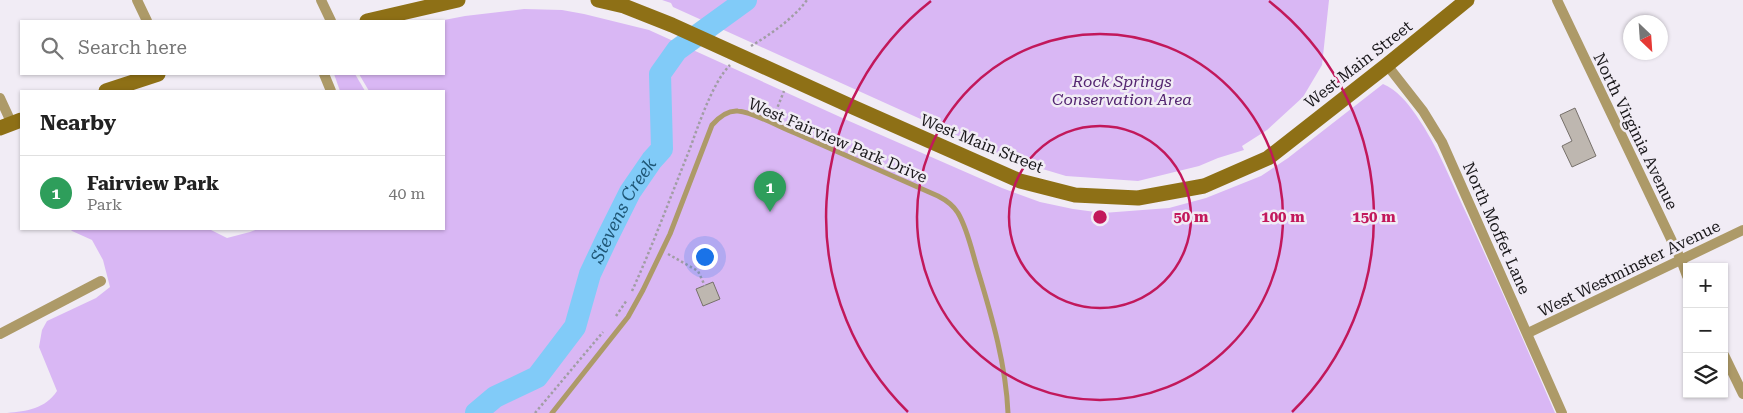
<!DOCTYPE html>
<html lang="en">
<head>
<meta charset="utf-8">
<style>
	body { margin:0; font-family:"Roboto Serif",serif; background:#f6f6f6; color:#222 }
	.controls { position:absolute; right:15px; bottom:15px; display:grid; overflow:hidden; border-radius:0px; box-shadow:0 1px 4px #0004 }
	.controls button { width:45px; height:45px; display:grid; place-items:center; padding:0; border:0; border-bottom:1px solid #e0e0e0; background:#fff; color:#222; font:25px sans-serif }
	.compass { position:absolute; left:1623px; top:15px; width:45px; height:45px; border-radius:50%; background:#fff; box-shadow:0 1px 4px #0004; rotate:155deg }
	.you { position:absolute; left:704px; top:256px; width:18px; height:18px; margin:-12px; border:4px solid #fff; border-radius:50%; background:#1a73e8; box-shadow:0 0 0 8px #1a73e833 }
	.badge { display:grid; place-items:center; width:32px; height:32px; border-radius:50%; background:#b45309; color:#fff; font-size:16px; font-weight:700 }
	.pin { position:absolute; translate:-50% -41px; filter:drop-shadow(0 1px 2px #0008) }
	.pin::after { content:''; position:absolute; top:26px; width:18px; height:15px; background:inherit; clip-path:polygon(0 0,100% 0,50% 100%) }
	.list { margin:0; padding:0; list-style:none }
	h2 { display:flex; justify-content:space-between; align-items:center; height:65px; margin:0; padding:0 20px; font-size:21px }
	h2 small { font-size:16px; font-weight:400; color:#767676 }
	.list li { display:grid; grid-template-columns:32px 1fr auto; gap:15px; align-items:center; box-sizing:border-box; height:75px; padding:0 20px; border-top:1px solid #e0e0e0 }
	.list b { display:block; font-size:19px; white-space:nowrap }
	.list p { margin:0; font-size:16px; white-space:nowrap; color:#767676 }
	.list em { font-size:16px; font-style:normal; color:#767676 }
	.icon { flex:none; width:28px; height:28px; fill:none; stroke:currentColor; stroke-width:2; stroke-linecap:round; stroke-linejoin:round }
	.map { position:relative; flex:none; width:1743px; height:413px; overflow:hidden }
	.search { position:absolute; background:#fff; box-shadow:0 1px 4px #0004; left:20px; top:20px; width:425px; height:55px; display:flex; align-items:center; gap:12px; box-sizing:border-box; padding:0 18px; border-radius:0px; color:#767676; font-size:19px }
	.panel { position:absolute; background:#fff; box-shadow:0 1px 4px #0004; left:20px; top:90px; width:425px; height:140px; border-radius:0px }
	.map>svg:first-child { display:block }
	.green { fill:#d9b7f4 }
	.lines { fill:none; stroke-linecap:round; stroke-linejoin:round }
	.river { stroke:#81cbf8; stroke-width:22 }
	.building { fill:#beb7b0; stroke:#76706a }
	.path { stroke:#a19da4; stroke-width:2.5; stroke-dasharray:2.5 2.5; stroke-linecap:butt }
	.lane { stroke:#ad9a68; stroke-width:5 }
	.street { stroke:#ad9a68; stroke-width:10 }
	.secondary { stroke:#8e7016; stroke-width:15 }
	.ring { fill:none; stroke:#c2185b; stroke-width:2.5 }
	.labels { text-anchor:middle; stroke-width:5; stroke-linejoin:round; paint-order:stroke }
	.street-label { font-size:16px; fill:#19171a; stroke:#f1ecf5 }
	.park-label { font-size:16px; font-style:italic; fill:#542671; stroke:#f1ecf5 }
	.water-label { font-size:18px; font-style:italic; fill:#1f5776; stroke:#f1ecf5 }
	.centre { fill:#c2185b; stroke:#f1ecf5; stroke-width:2.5 }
	.ring-label { font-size:15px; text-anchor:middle; font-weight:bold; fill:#c2185b; stroke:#f1ecf5; stroke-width:5; stroke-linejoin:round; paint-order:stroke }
</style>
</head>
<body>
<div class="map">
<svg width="1743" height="413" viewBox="0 0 1743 413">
	<rect width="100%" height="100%" fill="#f1ecf5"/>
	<g class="green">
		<path d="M662,0H1329L1322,65L1303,97L1267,130L1242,146L1244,150L1218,158L1199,166L1138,181L1066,176L1009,159L673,7L671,3Z"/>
		<path d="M524,9L562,10L584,14L649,30L849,121L1002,188L1040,202L1073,209L1103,213L1169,208L1206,198L1261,176L1288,158L1383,84C1397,90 1407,102 1416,115C1438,146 1452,184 1469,219C1498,283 1527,348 1555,413H7C27,411 45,409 57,391L39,347L42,330L47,321L96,298L110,287L103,260L92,240L72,231L70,229H209L227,238L250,232L258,229H444V91H369L359,74H444V21H439L465,16Z"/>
		<path d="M334,74H355L365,91H340Z"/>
	</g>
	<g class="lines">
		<path class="river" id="s1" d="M476,413L495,397L537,377L575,327L590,274L607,238L630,192L652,160L662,149L660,74L677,50L746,0"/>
	</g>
	<g class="building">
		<path d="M1575,108L1596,156L1572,167L1562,146L1572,141L1560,115Z"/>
		<path d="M713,282L720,299L703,306L696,289Z"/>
	</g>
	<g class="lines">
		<g class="path">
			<path d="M751,46C771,34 793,19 807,0"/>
			<path d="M774,116L784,91"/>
			<path d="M668,254L698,271L705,286"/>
			<path d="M632,291C653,245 670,198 689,151C698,127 712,83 730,65"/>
			<path d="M616,316L627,300"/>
			<path d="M535,413L603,332"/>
		</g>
		<path class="lane" d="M552,413L628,317L643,290L670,234L712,125C719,117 727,110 738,111C753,112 780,127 795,133C842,154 890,175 938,196C946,200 953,205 958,213C968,230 972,252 978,271C992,317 1006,365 1008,413"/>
		<g class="street">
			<path d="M137,0L147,21"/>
			<path d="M321,0L331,21"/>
			<path d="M1557,0L1681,260L1687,276"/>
			<path d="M1387,65L1423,111L1442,142L1562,413"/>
			<path d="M324,74L331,91"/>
			<path d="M0,98L12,124"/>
			<path d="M1528,333L1743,230"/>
			<path d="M0,334L101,281"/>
			<path d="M1724,355L1743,394"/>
		</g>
		<g class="secondary">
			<path d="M598,0L624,6L672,25L855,108L1020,181L1075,195L1138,198L1204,186L1268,158L1387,65L1467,0"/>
			<path d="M367,21L458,0"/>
			<path d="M106,91L158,74"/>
			<path d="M0,128L21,120"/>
		</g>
	</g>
	<g class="ring">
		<circle cx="1100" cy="217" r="91"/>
		<circle cx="1100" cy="217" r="183"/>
		<path d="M908 412A274 274 0 0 1 931 1M1269 1A274 274 0 0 1 1292 412"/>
	</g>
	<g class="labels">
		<g class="street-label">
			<text transform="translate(1358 64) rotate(-38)" y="6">West Main Street</text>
			<text transform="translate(1636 131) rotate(64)" y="6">North Virginia Avenue</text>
			<text transform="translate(838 140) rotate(23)" y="6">West Fairview Park Drive</text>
			<text transform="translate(982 143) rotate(22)" y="6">West Main Street</text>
			<text transform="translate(1497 228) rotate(66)" y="6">North Moffet Lane</text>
			<text transform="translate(1629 268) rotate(-26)" y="6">West Westminster Avenue</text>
		</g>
		<g class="park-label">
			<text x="1122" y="87">Rock Springs<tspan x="1122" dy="18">Conservation Area</tspan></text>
		</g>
		<g class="water-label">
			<text dy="6" stroke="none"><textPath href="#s1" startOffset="261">Stevens Creek</textPath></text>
		</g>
	</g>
	<circle cx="1100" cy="217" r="8" class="centre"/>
	<g class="ring-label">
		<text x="1191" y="222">50 m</text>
		<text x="1283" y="222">100 m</text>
		<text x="1374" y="222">150 m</text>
	</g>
</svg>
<div class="controls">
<button>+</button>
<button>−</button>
<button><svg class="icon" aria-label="layers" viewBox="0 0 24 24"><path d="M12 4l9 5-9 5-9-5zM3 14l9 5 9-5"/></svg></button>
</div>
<svg class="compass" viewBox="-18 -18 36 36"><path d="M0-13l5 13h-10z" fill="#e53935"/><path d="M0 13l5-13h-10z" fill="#767676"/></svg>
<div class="you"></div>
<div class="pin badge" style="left:770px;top:212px;background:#2e9e5b">1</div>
<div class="search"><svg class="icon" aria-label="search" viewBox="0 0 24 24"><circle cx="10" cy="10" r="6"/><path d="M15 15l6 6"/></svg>Search here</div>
<section class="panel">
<h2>Nearby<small></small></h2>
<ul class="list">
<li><span class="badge" style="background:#2e9e5b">1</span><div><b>Fairview Park</b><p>Park</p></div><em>40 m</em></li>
</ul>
</section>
</div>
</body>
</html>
